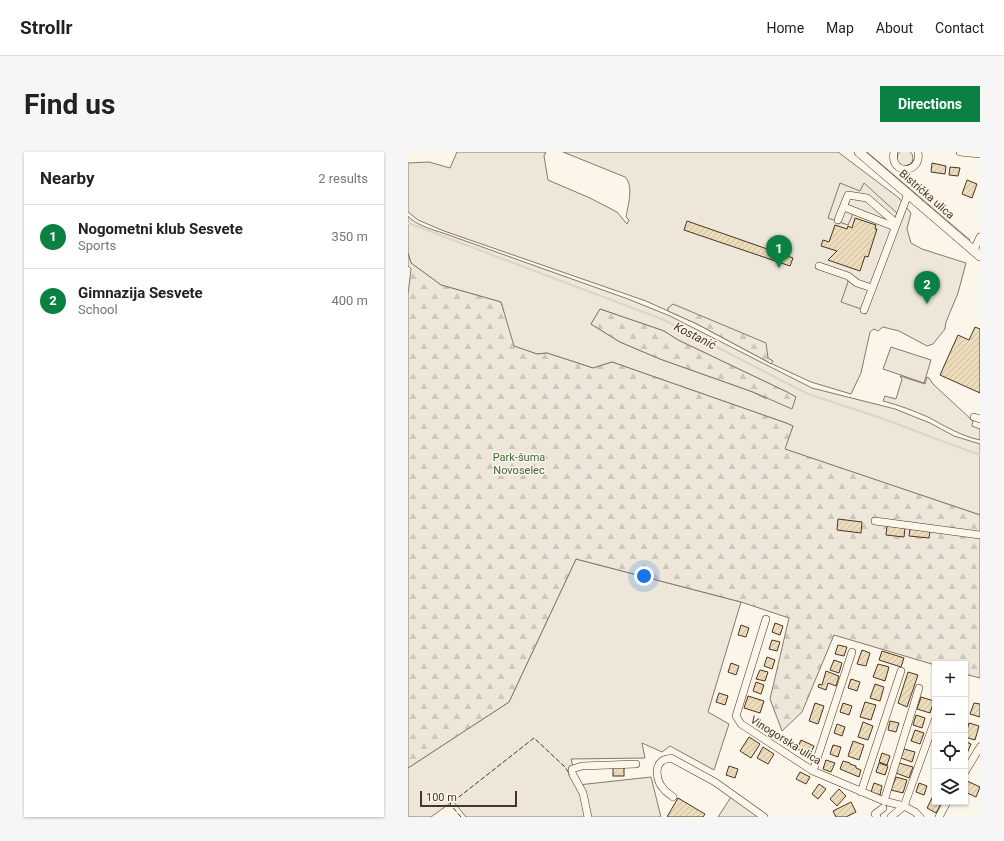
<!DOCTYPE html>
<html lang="en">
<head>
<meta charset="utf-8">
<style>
	body { margin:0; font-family:Roboto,sans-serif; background:#f6f6f6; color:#222 }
	.controls { position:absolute; right:12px; bottom:12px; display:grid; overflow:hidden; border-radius:0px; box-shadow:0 1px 3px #0004 }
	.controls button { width:36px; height:36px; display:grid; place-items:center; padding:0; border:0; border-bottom:1px solid #e0e0e0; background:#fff; color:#222; font:20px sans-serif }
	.scale { position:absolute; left:12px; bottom:10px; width:97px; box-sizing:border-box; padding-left:4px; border:2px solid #4a3520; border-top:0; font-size:11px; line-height:14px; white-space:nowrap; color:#4a3520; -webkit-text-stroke:3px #fbf6e9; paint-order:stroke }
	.you { position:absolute; left:236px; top:424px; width:14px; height:14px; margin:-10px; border:3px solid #fff; border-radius:50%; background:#1a73e8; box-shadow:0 0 0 6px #1a73e833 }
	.badge { display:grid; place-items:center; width:26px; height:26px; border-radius:50%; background:#0b8043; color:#fff; font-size:13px; font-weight:700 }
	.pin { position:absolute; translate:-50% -33px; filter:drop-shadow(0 1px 2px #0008) }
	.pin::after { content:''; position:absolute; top:21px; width:14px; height:12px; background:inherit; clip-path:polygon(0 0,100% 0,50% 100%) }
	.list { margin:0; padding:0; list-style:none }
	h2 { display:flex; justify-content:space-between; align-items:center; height:52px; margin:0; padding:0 16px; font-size:17px }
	h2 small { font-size:13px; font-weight:400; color:#767676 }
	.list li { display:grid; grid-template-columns:26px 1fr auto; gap:12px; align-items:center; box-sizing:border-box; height:64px; padding:0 16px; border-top:1px solid #e0e0e0 }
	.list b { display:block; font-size:15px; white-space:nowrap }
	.list p { margin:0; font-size:13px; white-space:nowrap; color:#767676 }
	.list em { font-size:13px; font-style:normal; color:#767676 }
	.icon { flex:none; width:22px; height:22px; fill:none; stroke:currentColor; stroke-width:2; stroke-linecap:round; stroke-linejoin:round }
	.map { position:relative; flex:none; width:572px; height:665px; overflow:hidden; border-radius:0px }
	header { display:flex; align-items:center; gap:24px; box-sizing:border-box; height:56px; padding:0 20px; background:#fff; border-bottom:1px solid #e0e0e0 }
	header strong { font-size:19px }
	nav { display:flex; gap:22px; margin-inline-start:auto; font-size:14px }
	.intro { display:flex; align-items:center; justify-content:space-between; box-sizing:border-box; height:96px; padding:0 24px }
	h1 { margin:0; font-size:28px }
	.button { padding:10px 18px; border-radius:0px; background:#0b8043; color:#fff; font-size:14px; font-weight:700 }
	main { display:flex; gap:24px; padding:0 24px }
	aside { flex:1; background:#fff; border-radius:0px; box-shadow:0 1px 3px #0004 }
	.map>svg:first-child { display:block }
	.green { fill:#ede6d9; stroke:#887966; fill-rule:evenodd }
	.forest { fill:url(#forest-firs); stroke:#887966 }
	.parking { fill:#ede7d9; stroke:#887966 }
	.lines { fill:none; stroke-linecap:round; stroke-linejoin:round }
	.stream { stroke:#dcd4c6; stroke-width:2 }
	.building { fill:url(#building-hatch); stroke:#4a3520 }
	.minor-casing { stroke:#4a3520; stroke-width:8 }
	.major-casing { stroke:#4a3520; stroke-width:10 }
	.minor { stroke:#fbf6e9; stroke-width:7 }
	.major { stroke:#fbf6e9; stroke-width:9 }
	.fence { stroke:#4a3520; stroke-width:1; stroke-dasharray:5 2; stroke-linecap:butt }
	.labels { text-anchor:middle; stroke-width:3; stroke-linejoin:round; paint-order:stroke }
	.street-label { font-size:11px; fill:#4a3520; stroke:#fbf6e9 }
	.park-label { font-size:11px; fill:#436837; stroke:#fbf6e9 }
	.water-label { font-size:12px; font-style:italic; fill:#4a3520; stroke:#fbf6e9 }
</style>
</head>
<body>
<header>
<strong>Strollr</strong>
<nav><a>Home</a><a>Map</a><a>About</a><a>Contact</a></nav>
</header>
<div class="intro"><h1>Find us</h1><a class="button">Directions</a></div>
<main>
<aside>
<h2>Nearby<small>2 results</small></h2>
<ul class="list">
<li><span class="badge">1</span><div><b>Nogometni klub Sesvete</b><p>Sports</p></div><em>350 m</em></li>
<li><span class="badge">2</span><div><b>Gimnazija Sesvete</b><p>School</p></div><em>400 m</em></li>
</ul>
</aside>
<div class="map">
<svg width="572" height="665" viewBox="0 0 572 665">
	<defs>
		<pattern id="forest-firs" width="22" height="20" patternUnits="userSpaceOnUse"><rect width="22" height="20" fill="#ede6d9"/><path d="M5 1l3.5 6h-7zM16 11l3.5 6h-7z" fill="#cdc6ba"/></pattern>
		<pattern id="building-hatch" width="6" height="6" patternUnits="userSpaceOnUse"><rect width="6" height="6" fill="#ecdcbc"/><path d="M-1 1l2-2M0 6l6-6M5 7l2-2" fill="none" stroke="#ccbda1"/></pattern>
	</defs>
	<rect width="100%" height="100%" fill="#fbf6e9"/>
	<g class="green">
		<circle cx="497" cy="6" r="8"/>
		<path d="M49,0H138L136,4L140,28L182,46L209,60L219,72L221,68L218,65C220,53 226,34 217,25L155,0H430L491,46L503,61L499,77L503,91L514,97L558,111L550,141L538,170L537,177L525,192L519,194L491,179L475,175L470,179L466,177L462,180L453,221L443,242L403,230L360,210L289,172L238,149L36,79L10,68L0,60V11L21,10L42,16Z"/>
		<path d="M454,0H459L562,88L559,89Z"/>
		<path d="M0,64C6,72 25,78 35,81L220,147L262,164L404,236L487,257L522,271L546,284L572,292V363L376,297L385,274L378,271L204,210L185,216L139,201L129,202L105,194L93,150L33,133L3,111L0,101ZM192,157L256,179L270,188L379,240L388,245L357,246L345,240L252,207L212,190L183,172Z"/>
		<path d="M483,195L523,208L516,231L475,217Z"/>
		<path d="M492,224L517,232L519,225L521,226L525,232L565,269L564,274L572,277V288C553,284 537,274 520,265C506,259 491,253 475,249L477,244L488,247L494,227Z"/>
		<path d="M168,407L333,450L300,560L321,572L306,618L262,594L254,600L234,591L237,606L163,607L170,633L243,625L253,665H58L45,649L23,665H0V616L101,550Z"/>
		<path d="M323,645L351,665H310Z"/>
	</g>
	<g class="forest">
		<path d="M0,101L3,111L33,133L93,150L106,194L129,202L139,201L185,216L204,210L378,271L385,274L377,297L572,363V526L557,522V512L527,513L426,483L394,560L374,579L362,547L381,466L333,450L168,407L101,550L0,616V142L3,117L0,114Z"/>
		<path d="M265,152L358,191L360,206L365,209L363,212L360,210L289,172L260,159V156Z"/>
		<path d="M192,157L256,179L270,188L379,240L388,245L384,257L345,240L252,207L212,190L183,172Z"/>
	</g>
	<g class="parking">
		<path d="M432,31L452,39L456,31L489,61L484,75L445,62L440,73L420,66Z"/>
		<path d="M441,127L467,136L459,159L433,150Z"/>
	</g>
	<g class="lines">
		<path class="stream" d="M0,71L256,168L400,242L470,265L558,298L572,303"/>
	</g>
	<g class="building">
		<path d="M524,11L538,14L537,22L523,20Z"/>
		<path d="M542,15L552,16L550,24L541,23Z"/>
		<path d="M559,28L569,32L564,46L554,42Z"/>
		<path d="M447,66L468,73L467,77H469L460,105L457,104L452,119L420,108L429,99L413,94L415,88L421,90L427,73L439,77L440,74L444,76Z"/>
		<path d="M279,69L385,106L382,114L276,78Z"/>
		<path d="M567,175L572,177V241L532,223L550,183L561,188Z"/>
		<path d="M430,367L454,370L453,381L429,378Z"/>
		<path d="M479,374L497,376L496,385L478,383Z"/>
		<path d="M502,377L522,379L521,386L501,384Z"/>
		<path d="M367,471L375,474L372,483L364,480Z"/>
		<path d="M333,473L341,476L338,485L330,483Z"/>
		<path d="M364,488L372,490L369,499L361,497Z"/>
		<path d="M430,493L439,495L436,504L427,502Z"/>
		<path d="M454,498L462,501L458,514L449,512Z"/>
		<path d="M474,499L496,506L493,515L471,508Z"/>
		<path d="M359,505L367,508L364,517L356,514Z"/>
		<path d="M426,508L434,511L431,521L422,518Z"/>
		<path d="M323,511L331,514L328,523L320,520Z"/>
		<path d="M470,512L481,515L477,529L465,525Z"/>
		<path d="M352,518L360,520L357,529L348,527Z"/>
		<path d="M418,519L431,524L428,534L420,531L418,538L410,535L411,532L414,533Z"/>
		<path d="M500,520L510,523L499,555L490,551Z"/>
		<path d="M443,527L452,530L449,539L440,536Z"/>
		<path d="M348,530L356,533L353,542L345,539Z"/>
		<path d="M467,532L476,535L472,549L462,546Z"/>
		<path d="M311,541L320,544L317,553L308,550Z"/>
		<path d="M340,544L356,549L352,561L336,556Z"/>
		<path d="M513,545L526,549L522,561L509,557Z"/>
		<path d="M457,550L468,553L463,568L452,565Z"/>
		<path d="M407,551L416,554L410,572L401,569Z"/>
		<path d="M435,551L444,554L441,563L432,560Z"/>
		<path d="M566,551L572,552V565L562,562Z"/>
		<path d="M508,563L517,566L514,576L505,573Z"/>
		<path d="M482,569L491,571L488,580L480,578Z"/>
		<path d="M455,570L465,574L460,588L450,585Z"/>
		<path d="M561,571L571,574L567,588L557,585Z"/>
		<path d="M429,572L437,575L434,584L426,581Z"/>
		<path d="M507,578L516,581L512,592L503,589Z"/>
		<path d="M341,585L352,592L343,606L332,599Z"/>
		<path d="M393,588L406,594L402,603L389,597Z"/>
		<path d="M445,589L456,593L451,608L440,604Z"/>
		<path d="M557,589L563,592L557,606Z"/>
		<path d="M425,593L433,595L430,605L422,602Z"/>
		<path d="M355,595L366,602L360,612L349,606Z"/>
		<path d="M496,597L507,600L504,610L493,606Z"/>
		<path d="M474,601L482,604L479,613L471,610Z"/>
		<path d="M418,608L427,611L423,620L415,617Z"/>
		<path d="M435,609L442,611V612L448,614V616L453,618L451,625L432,617Z"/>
		<path d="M471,611L480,614L477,623L468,620Z"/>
		<path d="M491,611L505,615L501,626L488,621Z"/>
		<path d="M321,614L330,617L327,626L318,623Z"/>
		<rect x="205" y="615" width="11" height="9"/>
		<path d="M392,620L402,625L398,632L388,627Z"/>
		<path d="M488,625L499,628L495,641L483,638Z"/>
		<path d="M559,629L572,635L568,645L557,640V634Z"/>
		<path d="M466,631L474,634L472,643L463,640Z"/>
		<path d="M511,631L519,634L516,643L508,640Z"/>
		<path d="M411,632L418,637L410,647L404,642Z"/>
		<path d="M431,637L438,644L429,654L422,647Z"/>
		<path d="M525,644H527V650H534L528,661L519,656Z"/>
		<path d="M270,646L297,662L295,665H259Z"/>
		<path d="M443,650L448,660L438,665H428L425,659Z"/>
	</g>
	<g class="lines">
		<g class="minor-casing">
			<g id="minor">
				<path d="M486,0C481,23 514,23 510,0"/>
				<path d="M552,0L572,2"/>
				<path d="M436,55L487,75"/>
				<path d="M430,68L440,43L459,46L488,71"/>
				<path d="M566,98L572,85"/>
				<path d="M411,114L440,124L449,131L464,136"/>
				<path d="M456,158L500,42"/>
				<path d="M566,265L572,267"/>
				<path d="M467,369L572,383"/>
				<path d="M358,467L328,564L333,572L405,619L476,649L496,654L507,660L512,665"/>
				<path d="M405,619L444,500"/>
				<path d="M557,620L572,595"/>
				<path d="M453,640L493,519"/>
				<path d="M265,645C262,642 257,640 255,636C249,630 246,615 254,609C256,607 261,607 263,606L307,630L356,665"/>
				<path d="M476,649L511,536"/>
				<path d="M180,665L175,641L164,621V617L174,614L228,612"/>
				<path d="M469,665L467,662L475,656"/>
				<path d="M483,665L496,654L527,568"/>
				<path d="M531,665L539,650"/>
			</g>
		</g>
		<g class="major-casing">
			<path id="major" d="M451,0L572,104"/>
		</g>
		<use href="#minor" class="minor"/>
		<use href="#major" class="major"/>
		<path class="fence" d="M53,665L42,652L126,586L157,615L162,623"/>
	</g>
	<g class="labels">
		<g class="street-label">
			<text transform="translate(519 42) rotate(41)" y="4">Bistrička ulica</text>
			<text transform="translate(378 588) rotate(32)" y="4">Vinogorska ulica</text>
		</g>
		<g class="park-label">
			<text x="111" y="309">Park-šuma<tspan x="111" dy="13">Novoselec</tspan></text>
		</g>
		<g class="water-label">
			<text transform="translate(287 184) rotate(27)" y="4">Kostanić</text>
		</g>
	</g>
</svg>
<div class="controls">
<button>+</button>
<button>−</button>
<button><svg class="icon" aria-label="locate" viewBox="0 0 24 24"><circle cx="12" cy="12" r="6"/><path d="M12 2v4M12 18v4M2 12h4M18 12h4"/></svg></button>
<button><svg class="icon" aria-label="layers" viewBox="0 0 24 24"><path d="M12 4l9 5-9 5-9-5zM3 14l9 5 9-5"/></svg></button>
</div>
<div class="scale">100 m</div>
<div class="you"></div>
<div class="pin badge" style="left:371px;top:116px">1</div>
<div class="pin badge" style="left:519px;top:152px">2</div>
</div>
</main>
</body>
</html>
